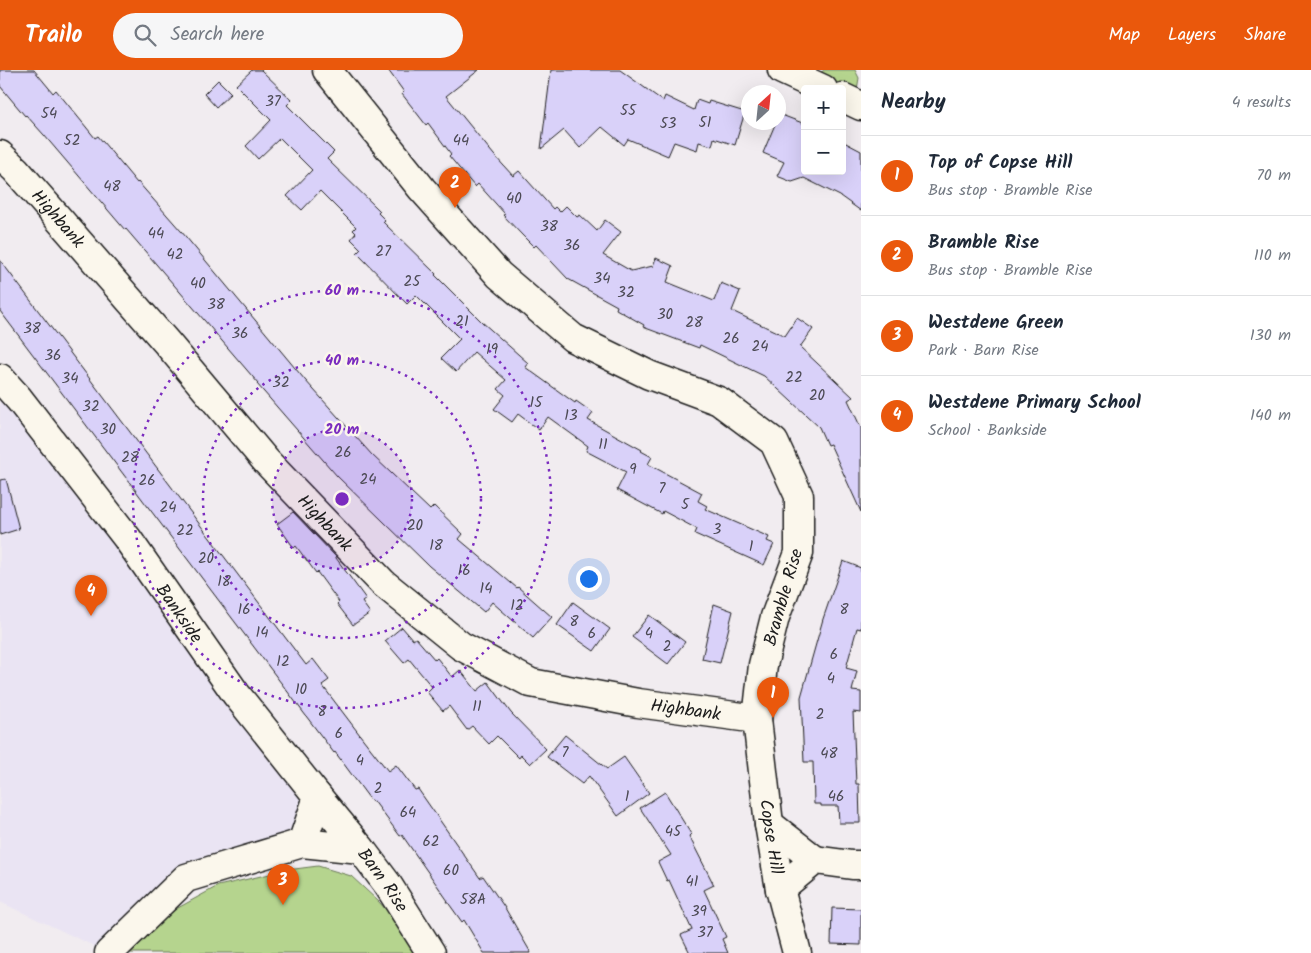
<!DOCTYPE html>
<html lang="en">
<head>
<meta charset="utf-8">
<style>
	body { margin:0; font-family:Kalam,sans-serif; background:#f6f6f7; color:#1f2937 }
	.controls { position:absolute; right:15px; top:15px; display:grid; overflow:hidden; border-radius:5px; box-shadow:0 5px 20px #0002 }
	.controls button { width:45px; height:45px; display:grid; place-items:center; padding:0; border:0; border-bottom:1px solid #e0e1e3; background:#fff; color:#1f2937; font:25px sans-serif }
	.compass { position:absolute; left:741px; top:15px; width:45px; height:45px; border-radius:50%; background:#fff; box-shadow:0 5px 20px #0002; rotate:27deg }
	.you { position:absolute; left:588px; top:508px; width:18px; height:18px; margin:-12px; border:4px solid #fff; border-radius:50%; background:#1a73e8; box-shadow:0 0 0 8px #1a73e833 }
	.badge { display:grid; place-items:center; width:32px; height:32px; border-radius:50%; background:#ea580c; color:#fff; font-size:16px; font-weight:700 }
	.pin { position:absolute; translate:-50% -41px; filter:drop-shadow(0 1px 2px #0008) }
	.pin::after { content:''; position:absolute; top:26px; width:18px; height:15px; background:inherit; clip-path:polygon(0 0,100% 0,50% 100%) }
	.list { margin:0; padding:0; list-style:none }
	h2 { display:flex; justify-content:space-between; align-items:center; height:65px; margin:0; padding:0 20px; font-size:21px }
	h2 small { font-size:16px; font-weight:400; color:#747a83 }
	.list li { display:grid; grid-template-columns:32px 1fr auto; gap:15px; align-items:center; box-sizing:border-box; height:80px; padding:0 20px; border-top:1px solid #e0e1e3 }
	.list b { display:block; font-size:19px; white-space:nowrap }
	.list p { margin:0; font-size:16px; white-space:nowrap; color:#747a83 }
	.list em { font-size:16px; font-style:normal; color:#747a83 }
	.icon { flex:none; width:28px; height:28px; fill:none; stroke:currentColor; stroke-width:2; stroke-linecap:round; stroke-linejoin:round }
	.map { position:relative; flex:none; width:861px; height:883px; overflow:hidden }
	header { display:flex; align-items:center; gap:30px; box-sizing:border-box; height:70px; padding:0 25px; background:#ea580c; color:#fff }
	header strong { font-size:24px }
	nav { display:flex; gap:28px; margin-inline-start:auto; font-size:18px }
	.search { width:350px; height:45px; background:#f6f6f7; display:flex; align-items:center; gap:12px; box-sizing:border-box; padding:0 18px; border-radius:28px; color:#747a83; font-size:19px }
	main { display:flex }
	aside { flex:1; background:#fff }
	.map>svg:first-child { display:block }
	.built { fill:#eae4f3 }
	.green { fill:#b5d48e; stroke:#687855 }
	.building { fill:#d9d1f9; stroke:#1c1c1c }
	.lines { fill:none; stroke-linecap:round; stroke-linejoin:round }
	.street-casing { stroke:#1c1c1c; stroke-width:31 }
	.street { stroke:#fbf7ec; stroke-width:28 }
	.ring { fill:none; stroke:#7b2cbf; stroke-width:2.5; stroke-dasharray:2.5 5 }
	.labels { text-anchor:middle; stroke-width:5; stroke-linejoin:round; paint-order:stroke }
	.number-label { font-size:15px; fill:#4b4953 }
	.street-label { font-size:18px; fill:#1c1c1c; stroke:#fbf7ec }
	.centre { fill:#7b2cbf; stroke:#fbf7ec; stroke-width:2.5 }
	.ring-label { font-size:15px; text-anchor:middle; font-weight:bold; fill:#7b2cbf; stroke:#fbf7ec; stroke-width:5; stroke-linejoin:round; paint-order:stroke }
</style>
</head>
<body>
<header>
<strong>Trailo</strong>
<div class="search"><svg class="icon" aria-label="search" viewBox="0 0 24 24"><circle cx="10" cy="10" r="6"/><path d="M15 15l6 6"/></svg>Search here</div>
<nav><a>Map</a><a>Layers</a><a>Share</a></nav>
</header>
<main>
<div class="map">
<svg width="861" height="883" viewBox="0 0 861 883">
	<rect width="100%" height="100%" fill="#f1ecf0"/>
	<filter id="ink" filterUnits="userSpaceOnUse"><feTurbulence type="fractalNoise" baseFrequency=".02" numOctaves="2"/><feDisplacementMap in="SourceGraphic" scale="10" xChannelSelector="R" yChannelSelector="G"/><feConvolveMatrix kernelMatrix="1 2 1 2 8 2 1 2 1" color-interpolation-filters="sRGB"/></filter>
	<g filter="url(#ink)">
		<path class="built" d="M0,308L318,727L302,773L186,808L109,883L0,832Z"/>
		<g class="green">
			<path d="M824,0H855L859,8L857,20L836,19L820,3Z"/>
			<path d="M318,796L351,806L378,831L405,860L420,883H122L176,839L218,816L287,800Z"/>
		</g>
		<g class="building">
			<path d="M0,0H34L53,23L56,20L95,68L98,66L137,113L138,112L181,161L305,310L372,385L430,440L434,436L463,464L459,469L460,470L517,518L518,517L552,547L533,568L492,532L484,542L429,496L337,406L257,314L258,313L126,159L125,160L44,65L26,45L25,46L0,16Z"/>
			<path d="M252,0H261L292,30L287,35L334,82L327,89L380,141L378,143L385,150L383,152L436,204L435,205L482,252L528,293L525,297L575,333L576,331L593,343L588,350L642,380L641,381L652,387L648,394L702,423L698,431L707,436L705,439L769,467L767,471L774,474L764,495L695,464L697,459L663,441L662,444L617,420L626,402L586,381L588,376L548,347L539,360L518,344L512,352L494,339L505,325L498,319L506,310L474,282L456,302L441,288L460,269L416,225L407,234L357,183L361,179L351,169L356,163L353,160L356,157L320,121L302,140L287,126L312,100L280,68L258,89L246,76L271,50L236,15Z"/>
			<path d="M388,0H479L446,26L494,85L513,106L519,101L553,139L555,137L560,142L566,136L577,147L580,145L597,161L605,150L621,162L603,185L631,201L653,196L656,188L673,196L667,212L714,231L721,213L740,221L732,241L785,266L797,248L813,259L800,277L853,327L848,330L861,358V442L830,374L827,375L819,357L764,306L700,275L699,278L643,257L644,255L616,239L617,236L568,209L536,175L534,177L522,165L503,145L505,144L478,114L475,117L469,110L449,86L451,84L428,53L426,55L402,24L404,22Z"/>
			<path d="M551,0H620L663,31L665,26L694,40L697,30L708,34L709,31L745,42L735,75L714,68L712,76L699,72L697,80L674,72L668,86L628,69L624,75L602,57L580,78L564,60L541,79Z"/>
			<path d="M218,10L231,23L216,37L204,24Z"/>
			<path d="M779,44L805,54V101H842V71L861,81V141L840,126L804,108L792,112L777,106L784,92L763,83L776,52H778Z"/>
			<path d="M0,190L306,595L313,589L329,610L322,615L363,669L388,701L396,695L415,720L418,719L480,808L483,806L505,838L531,883H484L464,850L462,852L447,831H448L402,765L400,766L374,731L372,732L335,682L334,683L0,241Z"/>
			<path d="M6,409L19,459L0,465V410Z"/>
			<path d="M293,442L336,487V488L366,529L362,532L370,543L353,555L337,534L339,532L317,502L316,503L296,476L294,478L277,454Z"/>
			<path d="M843,491L861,498V559L857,558L846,598L857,601L852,621L861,622V643L853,642L856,714H859L860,753H839L838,736H821V734H814L813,692H804L801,627L823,549Z"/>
			<path d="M573,532L610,559L594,581L557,555Z"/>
			<path d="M714,534L733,541L720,593L702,589Z"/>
			<path d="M649,545L685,572L668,594L632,567Z"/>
			<path d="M402,557L413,570L416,568L435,590L437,588L452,607L460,600L477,621L488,612L511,643L546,679L530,694L521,685L519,688L497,666L489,674L472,656L467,660L449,636L443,641L427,622L432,617L409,589L404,593L385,571Z"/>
			<path d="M565,665L607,699L624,687L649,723L618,746L589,706L582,714L547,687Z"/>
			<path d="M665,722L691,764L689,766L714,815L704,820L726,867L722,869L728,883H690L681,865L692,860L669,810L667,811L658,792L671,785L640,738Z"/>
			<path d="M832,838L861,839V875L831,874Z"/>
		</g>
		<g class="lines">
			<g class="street-casing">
				<g id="street">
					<path id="s1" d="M327,0L422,119L499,205L573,268L649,305L719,331L774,372L799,426V483L775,547L763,595L757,649L769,754L780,819L797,883"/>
					<path d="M782,0L823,19"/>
					<path d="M842,27L861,36"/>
					<path id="s2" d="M0,85L16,100L167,273L266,391L383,513L461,576L531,613L638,633L757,649"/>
					<path id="s3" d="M0,308L19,329L127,468L236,624L318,727L361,779"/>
					<path d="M769,754L815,790"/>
					<path d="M302,773L318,727"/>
					<path d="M780,819L815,790L852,795H861"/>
					<path id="s4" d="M109,883L186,808L302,773L361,779L388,815L431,883"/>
				</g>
			</g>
			<use href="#street" class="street"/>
		</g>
	</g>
	<circle cx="342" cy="429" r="70" fill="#7b2cbf" fill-opacity=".12"/>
	<g class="ring">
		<circle cx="342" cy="429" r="70"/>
		<circle cx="342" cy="429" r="139"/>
		<circle cx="342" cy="429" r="209"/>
	</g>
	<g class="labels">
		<g class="number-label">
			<text x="273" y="36">37</text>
			<text x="628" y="45">55</text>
			<text x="49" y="48">54</text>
			<text x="705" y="57">51</text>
			<text x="668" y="58">53</text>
			<text x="72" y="75">52</text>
			<text x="461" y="75">44</text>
			<text x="112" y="121">48</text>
			<text x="514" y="133">40</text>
			<text x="549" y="161">38</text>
			<text x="156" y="168">44</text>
			<text x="572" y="180">36</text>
			<text x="383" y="186">27</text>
			<text x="175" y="189">42</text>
			<text x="602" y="213">34</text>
			<text x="412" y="216">25</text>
			<text x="198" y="218">40</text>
			<text x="626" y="227">32</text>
			<text x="216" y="239">38</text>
			<text x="665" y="249">30</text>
			<text x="462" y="256">21</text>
			<text x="694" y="257">28</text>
			<text x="32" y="263">38</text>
			<text x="240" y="268">36</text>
			<text x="731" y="273">26</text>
			<text x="760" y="281">24</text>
			<text x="492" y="284">19</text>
			<text x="53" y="290">36</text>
			<text x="794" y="312">22</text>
			<text x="70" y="313">34</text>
			<text x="281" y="317">32</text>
			<text x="817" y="330">20</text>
			<text x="536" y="337">15</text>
			<text x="91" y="341">32</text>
			<text x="571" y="350">13</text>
			<text x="108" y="364">30</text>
			<text x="603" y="379">11</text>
			<text x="343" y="387">26</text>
			<text x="130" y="392">28</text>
			<text x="633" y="404">9</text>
			<text x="368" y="414">24</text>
			<text x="147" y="415">26</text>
			<text x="662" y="423">7</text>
			<text x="685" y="439">5</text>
			<text x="168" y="442">24</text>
			<text x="415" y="460">20</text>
			<text x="717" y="464">3</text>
			<text x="185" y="465">22</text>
			<text x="436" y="480">18</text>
			<text x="751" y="481">1</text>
			<text x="206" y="493">20</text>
			<text x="464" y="505">16</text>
			<text x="224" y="516">18</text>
			<text x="486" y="523">14</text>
			<text x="517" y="540">12</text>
			<text x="244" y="544">16</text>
			<text x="844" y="544">8</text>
			<text x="574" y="556">8</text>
			<text x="262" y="567">14</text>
			<text x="592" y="568">6</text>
			<text x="649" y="568">4</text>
			<text x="667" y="581">2</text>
			<text x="834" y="589">6</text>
			<text x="283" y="596">12</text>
			<text x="831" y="613">4</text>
			<text x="301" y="624">10</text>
			<text x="477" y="641">11</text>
			<text x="322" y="646">8</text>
			<text x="820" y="649">2</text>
			<text x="339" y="668">6</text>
			<text x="565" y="687">7</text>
			<text x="829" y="688">48</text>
			<text x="360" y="695">4</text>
			<text x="378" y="723">2</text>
			<text x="627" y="731">1</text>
			<text x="836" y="731">46</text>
			<text x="408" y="747">64</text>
			<text x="673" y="766">45</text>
			<text x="431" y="776">62</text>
			<text x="451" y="805">60</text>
			<text x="692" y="816">41</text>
			<text x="473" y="834">58A</text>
			<text x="699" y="846">39</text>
			<text x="705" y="867">37</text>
		</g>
		<g class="street-label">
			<text dy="6" stroke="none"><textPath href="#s2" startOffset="86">Highbank</textPath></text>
			<text dy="6" stroke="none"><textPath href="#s2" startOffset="491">Highbank</textPath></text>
			<text transform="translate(783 527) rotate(-74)" y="6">Bramble Rise</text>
			<text dy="6" stroke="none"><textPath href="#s3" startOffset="296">Bankside</textPath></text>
			<text dy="6" stroke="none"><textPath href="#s2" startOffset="911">Highbank</textPath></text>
			<text dy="6" stroke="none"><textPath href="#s1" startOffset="1000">Copse Hill</textPath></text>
			<text dy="6" stroke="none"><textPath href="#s4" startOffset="326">Barn Rise</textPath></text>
		</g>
	</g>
	<circle cx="342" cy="429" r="8" class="centre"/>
	<g class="ring-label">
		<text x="342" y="225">60 m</text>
		<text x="342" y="295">40 m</text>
		<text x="342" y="364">20 m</text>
	</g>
</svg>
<div class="controls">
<button>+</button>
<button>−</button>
</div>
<svg class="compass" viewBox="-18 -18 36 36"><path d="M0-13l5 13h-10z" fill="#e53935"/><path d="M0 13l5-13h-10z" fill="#747a83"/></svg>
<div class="you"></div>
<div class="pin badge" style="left:773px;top:648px">1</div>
<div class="pin badge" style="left:455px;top:138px">2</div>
<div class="pin badge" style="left:283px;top:835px">3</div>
<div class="pin badge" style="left:91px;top:546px">4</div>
</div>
<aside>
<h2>Nearby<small>4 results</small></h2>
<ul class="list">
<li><span class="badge">1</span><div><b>Top of Copse Hill</b><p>Bus stop · Bramble Rise</p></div><em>70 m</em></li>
<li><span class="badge">2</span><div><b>Bramble Rise</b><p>Bus stop · Bramble Rise</p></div><em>110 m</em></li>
<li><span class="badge">3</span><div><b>Westdene Green</b><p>Park · Barn Rise</p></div><em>130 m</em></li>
<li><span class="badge">4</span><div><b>Westdene Primary School</b><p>School · Bankside</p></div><em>140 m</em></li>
</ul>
</aside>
</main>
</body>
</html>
